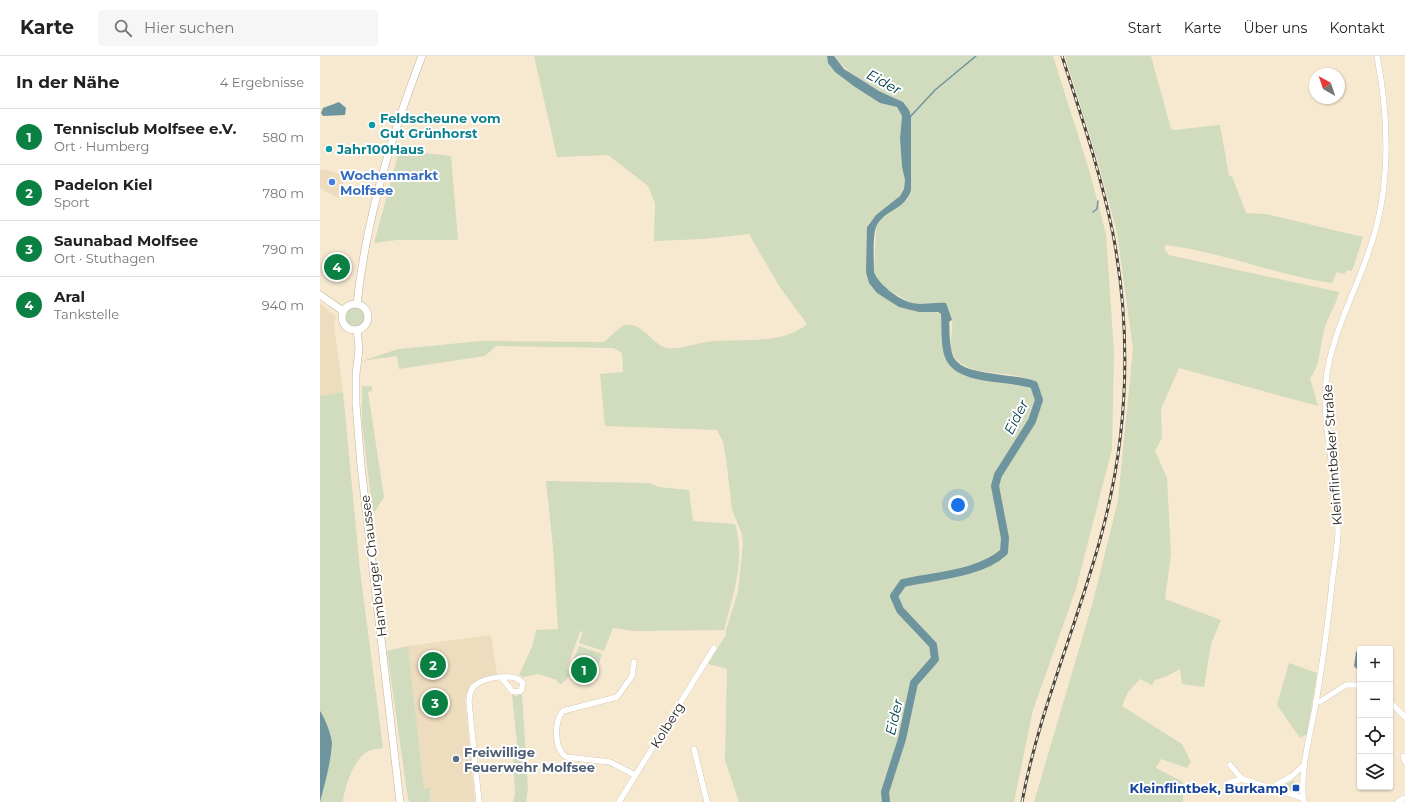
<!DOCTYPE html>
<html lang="de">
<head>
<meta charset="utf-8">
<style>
	body { margin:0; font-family:Montserrat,sans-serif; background:#f6f6f6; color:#222 }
	.controls { position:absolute; right:12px; bottom:12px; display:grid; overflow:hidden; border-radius:4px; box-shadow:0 1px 3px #0004 }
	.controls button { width:36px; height:36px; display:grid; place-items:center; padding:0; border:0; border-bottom:1px solid #e0e0e0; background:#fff; color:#222; font:20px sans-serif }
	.compass { position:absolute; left:989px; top:12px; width:36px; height:36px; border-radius:50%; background:#fff; box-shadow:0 1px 3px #0004; rotate:320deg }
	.you { position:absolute; left:638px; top:449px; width:14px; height:14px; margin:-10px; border:3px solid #fff; border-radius:50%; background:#1a73e8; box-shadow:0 0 0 6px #1a73e833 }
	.badge { display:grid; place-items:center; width:26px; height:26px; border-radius:50%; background:#0b8043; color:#fff; font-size:13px; font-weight:700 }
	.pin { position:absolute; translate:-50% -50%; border:2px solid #fff; box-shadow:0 1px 4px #0006 }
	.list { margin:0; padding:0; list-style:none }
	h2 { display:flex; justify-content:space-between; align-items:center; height:52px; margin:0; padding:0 16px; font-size:17px }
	h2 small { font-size:13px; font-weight:400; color:#767676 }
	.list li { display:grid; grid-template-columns:26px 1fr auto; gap:12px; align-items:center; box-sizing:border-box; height:56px; padding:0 16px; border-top:1px solid #e0e0e0 }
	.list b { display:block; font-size:15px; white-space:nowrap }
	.list p { margin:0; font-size:13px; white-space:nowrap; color:#767676 }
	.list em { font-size:13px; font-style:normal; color:#767676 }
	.icon { flex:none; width:22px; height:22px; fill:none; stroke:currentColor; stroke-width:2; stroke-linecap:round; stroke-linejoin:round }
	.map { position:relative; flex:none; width:1085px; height:746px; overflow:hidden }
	header { display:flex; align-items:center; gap:24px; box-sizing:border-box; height:56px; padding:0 20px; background:#fff; border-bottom:1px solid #e0e0e0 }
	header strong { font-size:19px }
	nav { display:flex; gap:22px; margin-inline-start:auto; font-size:14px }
	.search { width:280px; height:36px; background:#f6f6f6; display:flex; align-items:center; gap:10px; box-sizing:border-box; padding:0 14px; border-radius:4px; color:#767676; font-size:15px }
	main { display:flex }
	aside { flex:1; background:#fff }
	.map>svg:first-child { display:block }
	.built { fill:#eedcbe }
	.green { fill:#d1dbbe }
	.water { fill:#6e949e }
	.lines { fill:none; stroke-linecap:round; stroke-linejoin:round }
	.stream { stroke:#6e949e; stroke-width:1.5 }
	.river { stroke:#6e949e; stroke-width:8 }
	.minor-casing { stroke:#c1b39c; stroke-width:6 }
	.major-casing { stroke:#c1b39c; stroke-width:8 }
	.minor { stroke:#fff; stroke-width:5.5 }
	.major { stroke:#fff; stroke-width:7 }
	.rail-casing { stroke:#4c4539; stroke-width:3 }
	.rail { stroke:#fff; stroke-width:1.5; stroke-dasharray:4.5; stroke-linecap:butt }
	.culture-dot { fill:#0f9aa8; stroke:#fff; stroke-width:1.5 }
	.shop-dot { fill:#3f7fe0; stroke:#fff; stroke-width:1.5 }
	.service-dot { fill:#5c6f8a; stroke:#fff; stroke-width:1.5 }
	.transit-dot { fill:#1a4fb4; stroke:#fff; stroke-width:1.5 }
	.labels { text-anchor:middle; stroke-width:4; stroke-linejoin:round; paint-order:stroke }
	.culture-label { font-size:13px; font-weight:bold; fill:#0d838f; stroke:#fff; text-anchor:start }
	.shop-label { font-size:13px; font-weight:bold; fill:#366cbe; stroke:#fff; text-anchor:start }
	.street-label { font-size:13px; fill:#2a241b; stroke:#fff }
	.service-label { font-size:13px; font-weight:bold; fill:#4e5e75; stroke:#fff; text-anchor:start }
	.transit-label { font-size:13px; font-weight:bold; fill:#164399; stroke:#fff; text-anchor:end }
	.water-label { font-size:14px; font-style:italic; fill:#02404c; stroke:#fff }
</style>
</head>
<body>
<header>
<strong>Karte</strong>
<div class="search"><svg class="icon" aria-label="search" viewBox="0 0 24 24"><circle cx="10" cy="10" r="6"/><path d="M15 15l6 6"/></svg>Hier suchen</div>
<nav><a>Start</a><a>Karte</a><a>Über uns</a><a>Kontakt</a></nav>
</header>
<main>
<aside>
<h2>In der Nähe<small>4 Ergebnisse</small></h2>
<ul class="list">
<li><span class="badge">1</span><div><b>Tennisclub Molfsee e.V.</b><p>Ort · Humberg</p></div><em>580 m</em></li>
<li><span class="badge">2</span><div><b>Padelon Kiel</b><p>Sport</p></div><em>780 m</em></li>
<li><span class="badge">3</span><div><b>Saunabad Molfsee</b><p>Ort · Stuthagen</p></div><em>790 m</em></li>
<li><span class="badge">4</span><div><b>Aral</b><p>Tankstelle</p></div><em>940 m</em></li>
</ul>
</aside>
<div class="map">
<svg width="1085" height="746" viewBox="0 0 1085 746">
	<rect width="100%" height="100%" fill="#f7e9d0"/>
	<g class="built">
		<path d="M2,113L26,119L19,143L0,132V114Z"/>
		<path d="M0,247L16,261L14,269L23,336L0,340Z"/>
		<path d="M171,579L177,618L155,625L150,630L145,643L155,746H109L111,733H104L88,590Z"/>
	</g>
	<g class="green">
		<path d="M214,0H507L508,7L515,16L535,31L560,47L577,51L582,60L580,82L582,111L585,124L584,133L580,140L556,159L547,170L557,237L621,258C623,273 621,294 630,306C643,325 683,323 703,327C708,328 711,332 717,331C704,311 659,324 638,305C625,293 634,279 632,265C631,259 623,252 620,247H591L565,232L556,222L554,216L556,171L561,163L588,143L583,46C558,34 531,22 514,0H733L770,117L786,178L794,297L792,393L756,533L713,654L694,746H419L405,704L407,613L388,608L405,580L406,581V574L418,536L423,488L422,478L412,454L406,402L403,386L397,374L285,370L280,318L303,316L302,297L293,292L176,290L165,300L79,313L77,300L42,305L78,293L161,285L283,286C291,282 296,272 305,269C322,265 332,289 347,292C358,294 374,288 386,286C417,282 462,290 487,268L459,230L429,178L383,183L334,185L335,147L328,130L288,99L237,101Z"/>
		<path d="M745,0H831L851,73L854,74L900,69L909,120H912L926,157L946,158L1043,181L1032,215L1028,214L1024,218L1017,216L1012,227C956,219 902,196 845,189V194L849,199L1019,236C1016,249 1009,259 1005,271C1000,287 1001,309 990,322L998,350L859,312L841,353L842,382L835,395L847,422L851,498L845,543L901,564L891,588L884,631L862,628L860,613L847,620L835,624L832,629L820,623L808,636L802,650L862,688L871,706L867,712L841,703L836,712L863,726V746H714L774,542L798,444L813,293L797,177L780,113Z"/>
		<path d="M104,97L131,100L138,184H77L54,187L78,99Z"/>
		<circle cx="35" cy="261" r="10"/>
		<path d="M42,330H52V335L48,336L64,441L54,457L52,451L42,367Z"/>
		<path d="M23,336L40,514L63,692C58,693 52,693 47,696C34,703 24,732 23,746H0C4,727 11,706 12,687C12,680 4,661 0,655V340Z"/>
		<path d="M226,425L330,427L339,431L369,434L373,465L415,468C426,503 413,539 404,574L314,575L293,572L284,595L259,587L263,575L260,576L247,612L249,621L241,628L237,626V624L218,618L204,621L199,619L212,591L216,574L238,573L233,491Z"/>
		<path d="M88,590L104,733L111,732L109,746H90L88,743L67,595Z"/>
		<path d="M259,590L282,598L278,610L254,602Z"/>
		<path d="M969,607L997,617L987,678L980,682L957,649Z"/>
		<path d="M202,638L208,732L206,746H193L195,738L193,696L197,687L192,639L196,640Z"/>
		<path d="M974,724L975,736L959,731Z"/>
	</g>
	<g class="water">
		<path d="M507,0H514L524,13L559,35L583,46L589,54L591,60V134C585,154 566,153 557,169C552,177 554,205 554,216C558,228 579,244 592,247C603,249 615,246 626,247L632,264L623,269L621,258L618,256H599L579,251L557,237L549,227L546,216L547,171L556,159L580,140L584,133L585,124L582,111L580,82L582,60L577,51L560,47L535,31L515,16L508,7Z"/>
		<path d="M19,46L26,52L25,59L3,60L1,57L3,52Z"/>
		<path d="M1041,592L1046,593H1040V616L1034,610L1036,596Z"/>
		<path d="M0,655C4,660 12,680 12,687C11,706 5,727 0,746Z"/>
	</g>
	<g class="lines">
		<g class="stream">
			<path d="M590,61L615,34L656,0"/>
			<path d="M773,156L777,153L778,145"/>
		</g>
		<path class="river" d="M566,746L565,736L582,683L594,627L615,603L613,589L580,554L574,540L583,527C614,520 660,518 684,496L685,482L675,430L678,419L712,365L719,344L714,329C693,320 642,326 630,303C624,291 626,271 625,258"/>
		<g class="minor-casing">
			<g id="minor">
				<path d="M314,606L312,620L297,641L243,655C234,665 234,693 246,701L290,706L315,719"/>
				<path d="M996,646L1001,645L1026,629H1040"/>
				<path d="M1070,646L1085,661"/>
				<path d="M374,693L387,746"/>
				<path d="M1083,700L1085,706"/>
				<path d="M910,709L922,723L983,742"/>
				<path d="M909,727L922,723"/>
				<path d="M953,731L972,720L984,709"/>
				<path d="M159,746L149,646C149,641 150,636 153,631C163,621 194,616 203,627L201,635L196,636L192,635L182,622"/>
				<path d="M299,746L394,592"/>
				<path d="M984,746C979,720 990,678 995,652C1002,610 1008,569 1012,527C1014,511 1017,494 1018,478C1019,423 998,365 1008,311C1016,270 1037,232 1050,192C1071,131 1069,63 1057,0"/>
				<path d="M1078,746L1085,742"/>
			</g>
		</g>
		<g class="major-casing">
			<g id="major">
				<path d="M0,239L23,255"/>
				<circle cx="35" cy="261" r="13"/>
				<path d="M37,248C46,162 71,80 102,0"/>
				<path d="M37,274L39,293L36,318V348L41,410L80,746"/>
			</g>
		</g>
		<use href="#minor" class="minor"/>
		<use href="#major" class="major"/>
		<g class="rail-casing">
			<path id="rail" d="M702,746C719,654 757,570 781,480C808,381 812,279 793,178C781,118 761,59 742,0"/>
		</g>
		<use href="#rail" class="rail"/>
	</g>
	<g class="culture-dot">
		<circle cx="52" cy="69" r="4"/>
		<circle cx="9" cy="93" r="4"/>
	</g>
	<circle class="shop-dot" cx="12" cy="126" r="4"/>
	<circle class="service-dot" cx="136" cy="703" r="4"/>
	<rect class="transit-dot" x="972" y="728" width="8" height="8" rx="2"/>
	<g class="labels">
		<g class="culture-label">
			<text x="60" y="67">Feldscheune vom<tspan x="60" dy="15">Gut Grünhorst</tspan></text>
			<text x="17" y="98">Jahr100Haus</text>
		</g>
		<g class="shop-label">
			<text x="20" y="124">Wochenmarkt<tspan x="20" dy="15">Molfsee</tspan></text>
		</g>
		<g class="street-label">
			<text transform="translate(1012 399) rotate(-94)" y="5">Kleinflintbeker Straße</text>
			<text transform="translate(53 510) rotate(-97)" y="5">Hamburger Chaussee</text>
			<text transform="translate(347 669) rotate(-58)" y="5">Kolberg</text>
		</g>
		<g class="service-label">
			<text x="144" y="701">Freiwillige<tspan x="144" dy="15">Feuerwehr Molfsee</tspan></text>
		</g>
		<g class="transit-label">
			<text x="968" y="737">Kleinflintbek, Burkamp</text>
		</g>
		<g class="water-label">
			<text transform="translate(564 26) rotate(29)" y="5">Eider</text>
			<text transform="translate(696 361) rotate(-63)" y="5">Eider</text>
			<text transform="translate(574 661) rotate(-77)" y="5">Eider</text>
		</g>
	</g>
</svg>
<div class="controls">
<button>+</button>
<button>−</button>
<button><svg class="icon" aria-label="locate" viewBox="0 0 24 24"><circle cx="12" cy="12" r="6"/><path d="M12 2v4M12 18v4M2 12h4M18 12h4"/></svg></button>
<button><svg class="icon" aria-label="layers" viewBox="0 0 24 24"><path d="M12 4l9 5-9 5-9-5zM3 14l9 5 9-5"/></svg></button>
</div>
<svg class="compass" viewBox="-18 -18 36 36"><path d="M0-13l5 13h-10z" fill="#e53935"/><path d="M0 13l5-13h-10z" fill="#767676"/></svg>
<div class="you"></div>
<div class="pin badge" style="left:264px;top:614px">1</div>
<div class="pin badge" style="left:113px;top:609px">2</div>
<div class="pin badge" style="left:115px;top:647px">3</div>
<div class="pin badge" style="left:17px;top:211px">4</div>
</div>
</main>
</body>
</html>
